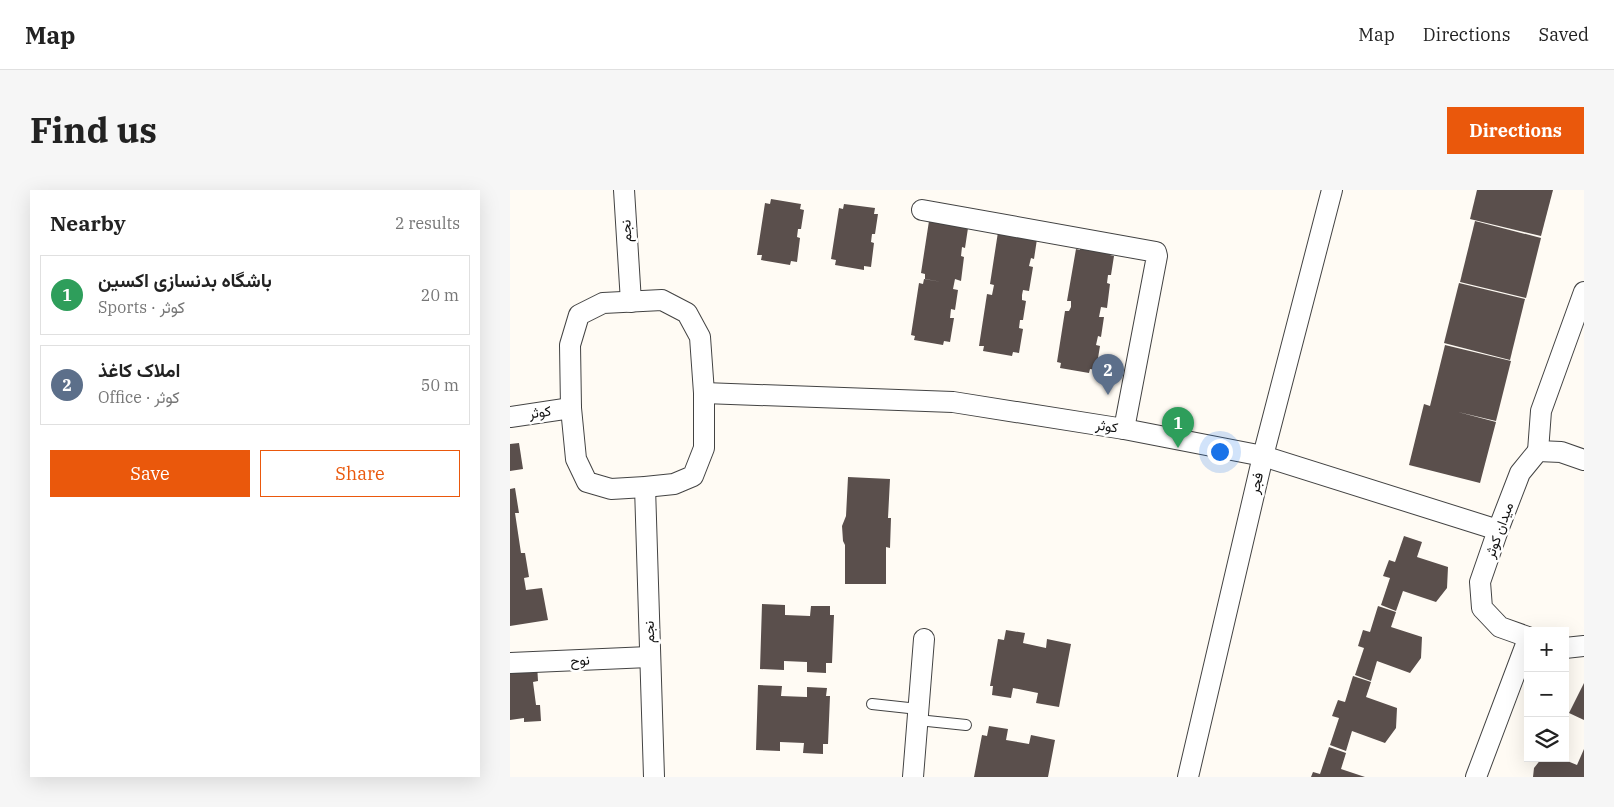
<!DOCTYPE html>
<html lang="en">
<head>
<meta charset="utf-8">
<style>
	body { margin:0; font-family:"IBM Plex Serif",Vazirmatn,serif; background:#f6f6f6; color:#222 }
	.controls { position:absolute; right:15px; bottom:15px; display:grid; overflow:hidden; border-radius:0px; box-shadow:0 5px 20px #0002 }
	.controls button { width:45px; height:45px; display:grid; place-items:center; padding:0; border:0; border-bottom:1px solid #e0e0e0; background:#fff; color:#222; font:25px sans-serif }
	.you { position:absolute; left:709px; top:261px; width:18px; height:18px; margin:-12px; border:4px solid #fff; border-radius:50%; background:#1a73e8; box-shadow:0 0 0 8px #1a73e833 }
	.badge { display:grid; place-items:center; width:32px; height:32px; border-radius:50%; background:#ea580c; color:#fff; font-size:16px; font-weight:700 }
	.pin { position:absolute; translate:-50% -41px; filter:drop-shadow(0 1px 2px #0008) }
	.pin::after { content:''; position:absolute; top:26px; width:18px; height:15px; background:inherit; clip-path:polygon(0 0,100% 0,50% 100%) }
	.list { margin:0; padding:0; list-style:none }
	h2 { display:flex; justify-content:space-between; align-items:center; height:65px; margin:0; padding:0 20px; font-size:21px }
	h2 small { font-size:16px; font-weight:400; color:#767676 }
	.list li { display:grid; grid-template-columns:32px 1fr auto; gap:15px; align-items:center; box-sizing:border-box; height:80px; margin:0 10px 10px; padding:0 10px; border:1px solid #e0e0e0; border-radius:0px }
	.list b { display:block; font-size:19px; white-space:nowrap }
	.list p { margin:0; font-size:16px; white-space:nowrap; color:#767676 }
	.list em { font-size:16px; font-style:normal; color:#767676 }
	.actions { display:flex; gap:10px; padding:15px 20px }
	.actions a { flex:1; padding:11px 0; border:1px solid #ea580c; border-radius:0px; text-align:center; font-size:18px; color:#ea580c }
	.actions .main { background:#ea580c; color:#fff }
	.icon { flex:none; width:28px; height:28px; fill:none; stroke:currentColor; stroke-width:2; stroke-linecap:round; stroke-linejoin:round }
	.map { position:relative; flex:none; width:1074px; height:587px; overflow:hidden; border-radius:0px }
	header { display:flex; align-items:center; gap:30px; box-sizing:border-box; height:70px; padding:0 25px; background:#fff; border-bottom:1px solid #e0e0e0 }
	header strong { font-size:24px }
	nav { display:flex; gap:28px; margin-inline-start:auto; font-size:18px }
	.intro { display:flex; align-items:center; justify-content:space-between; box-sizing:border-box; height:120px; padding:0 30px }
	h1 { margin:0; font-size:35px }
	.button { padding:12px 22px; border-radius:0px; background:#ea580c; color:#fff; font-size:18px; font-weight:700 }
	main { display:flex; gap:30px; padding:0 30px }
	aside { flex:1; background:#fff; border-radius:0px; box-shadow:0 5px 20px #0002 }
	.map>svg:first-child { display:block }
	.building { fill:#5a4f4c }
	.lines { fill:none; stroke-linecap:round; stroke-linejoin:round }
	.service-casing { stroke:#434343; stroke-width:12 }
	.minor-casing { stroke:#434343; stroke-width:22 }
	.service { stroke:#fff; stroke-width:10 }
	.minor { stroke:#fff; stroke-width:20 }
	.labels { text-anchor:middle; stroke-width:5; stroke-linejoin:round; paint-order:stroke }
	.street-label { font-size:14px; fill:#101010; stroke:#fff }
</style>
</head>
<body>
<header>
<strong>Map</strong>
<nav><a>Map</a><a>Directions</a><a>Saved</a></nav>
</header>
<div class="intro"><h1>Find us</h1><a class="button">Directions</a></div>
<main>
<aside>
<h2>Nearby<small>2 results</small></h2>
<ul class="list">
<li><span class="badge" style="background:#2e9e5b">1</span><div><b>باشگاه بدنسازی اکسین</b><p>Sports · کوثر</p></div><em>20 m</em></li>
<li><span class="badge" style="background:#5c6f8a">2</span><div><b>املاک کاغذ</b><p>Office · کوثر</p></div><em>50 m</em></li>
</ul>
<div class="actions"><a class="main">Save</a><a>Share</a></div>
</aside>
<div class="map">
<svg width="1074" height="587" viewBox="0 0 1074 587">
	<rect width="100%" height="100%" fill="#fffbf4"/>
	<g class="building">
		<path d="M967,0H1043L1031,46L960,29Z"/>
		<path d="M261,9L291,14L290,19L294,20L291,39H288L287,47L290,48L287,72L281,71L280,75L251,70L252,65H247L255,13L260,14Z"/>
		<path d="M334,14L365,18L364,24H368L365,44H362L361,52L364,53L361,77L354,76V80L325,75L326,70L321,69L329,18L333,19Z"/>
		<path d="M424,27L458,38L455,58L452,57L451,66L454,67L451,91L445,89L443,99L448,100L445,120L441,119L440,128H444L440,152L434,151L433,155L404,150L405,146L401,145L409,93L413,94L414,89L432,92L415,89V84L411,83L419,31L423,32Z"/>
		<path d="M965,31L1031,48L1016,108L950,92Z"/>
		<path d="M488,42L527,49L524,69L521,68L519,76L523,77L519,101L513,100L512,105V110L516,111L513,130H510L509,138L513,139L509,163L503,162L502,166L473,161L474,156H469L477,104L482,105L484,95L480,94Z"/>
		<path d="M570,55L601,60L600,65L604,66L601,85H598L597,93L600,94L597,118L591,117L589,127H594L591,147L588,146L586,155L590,156L586,180L580,179L579,183L550,178L551,173L547,172L555,121H559L561,117V111H557L566,59L570,60Z"/>
		<path d="M949,93L1015,109L1000,170L934,153Z"/>
		<path d="M935,155L1001,171L986,231L948,222L986,232L970,293L899,275L914,214L920,216Z"/>
		<path d="M9,253L13,279L0,281V254Z"/>
		<path d="M338,287L380,289L378,328H381L380,358L376,357V394H335V355L333,351L332,336L336,326Z"/>
		<path d="M5,298L9,323H5L11,363H15L19,387L14,388L16,400L32,398L38,430L0,436V299Z"/>
		<path d="M894,346L912,352L907,367L938,377L937,398L926,412L893,401L886,421L871,415L880,388L873,386L879,370L885,372Z"/>
		<path d="M252,414L275,415V425L300,426L301,416H320V425H324L322,473H316V483L297,482V472L274,471V480L250,479Z"/>
		<path d="M868,416L886,422L881,437L912,447L911,468L900,483L867,471L861,491L845,485L854,458L848,456L853,440L860,442Z"/>
		<path d="M496,440L515,443L513,453L536,458L537,449L561,454L549,517L526,513L528,503L503,498L501,508L482,505L483,496H480L488,449L494,450Z"/>
		<path d="M27,474L28,491L23,492L26,515H30L31,531L14,532V528L0,530V479Z"/>
		<path d="M843,486L861,492L856,507L887,518L886,538L875,553L842,541L836,561L820,555L829,528L822,526L828,510L835,512Z"/>
		<path d="M1074,493V530L1059,523Z"/>
		<path d="M248,495L272,496L271,506L297,507V497L317,498L316,506H320L318,554H313V564L293,563L294,553L270,552V561L246,560Z"/>
		<path d="M479,536L498,539L496,550L519,554L521,545L545,550L538,587H464L472,545L477,546Z"/>
		<path d="M819,557L836,563L831,579L855,587H801L803,582L810,584Z"/>
		<path d="M1074,559V587H1023L1024,578L1032,568H1050L1067,575Z"/>
	</g>
	<g class="lines">
		<g class="service-casing">
			<g id="service">
				<path d="M362,514L408,519"/>
				<path d="M408,530L456,535"/>
			</g>
		</g>
		<g class="minor-casing">
			<g id="minor">
				<path d="M114,0L121,112"/>
				<path d="M412,20L646,62L647,66L614,239"/>
				<path d="M152,110L177,123L190,147L194,203V258L183,286L164,294L135,297L101,299L77,292L66,269L61,218L60,155L69,125L93,113Z"/>
				<path d="M194,203L443,212L614,239L753,266L988,340"/>
				<path d="M0,227L61,218"/>
				<path d="M1028,261L1031,221L1074,102"/>
				<path d="M135,297L144,587"/>
				<path d="M1018,447L990,437L972,418L970,392L988,340L1010,283L1028,261L1051,262L1074,270"/>
				<path d="M1055,458L1074,456"/>
				<path d="M0,473L139,467"/>
				<path d="M403,587L414,449"/>
				<path d="M678,587L753,266L822,0"/>
				<path d="M966,587L1018,449"/>
			</g>
		</g>
		<use href="#service" class="service"/>
		<use href="#minor" class="minor"/>
	</g>
	<g class="labels">
		<g class="street-label">
			<text transform="translate(116 41) rotate(-93)" y="5">نجم</text>
			<text transform="translate(30 222) rotate(-8)" y="5">کوثر</text>
			<text transform="translate(597 236) rotate(9)" y="5">کوثر</text>
			<text transform="translate(746 293) rotate(-77)" y="5">فجر</text>
			<text transform="translate(989 340) rotate(-70)" y="5">میدان کوثر</text>
			<text transform="translate(139 442) rotate(-91)" y="5">نجم</text>
			<text transform="translate(70 470) rotate(-3)" y="5">نوح</text>
		</g>
	</g>
</svg>
<div class="controls">
<button>+</button>
<button>−</button>
<button><svg class="icon" aria-label="layers" viewBox="0 0 24 24"><path d="M12 4l9 5-9 5-9-5zM3 14l9 5 9-5"/></svg></button>
</div>
<div class="you"></div>
<div class="pin badge" style="left:668px;top:258px;background:#2e9e5b">1</div>
<div class="pin badge" style="left:598px;top:205px;background:#5c6f8a">2</div>
</div>
</main>
</body>
</html>
